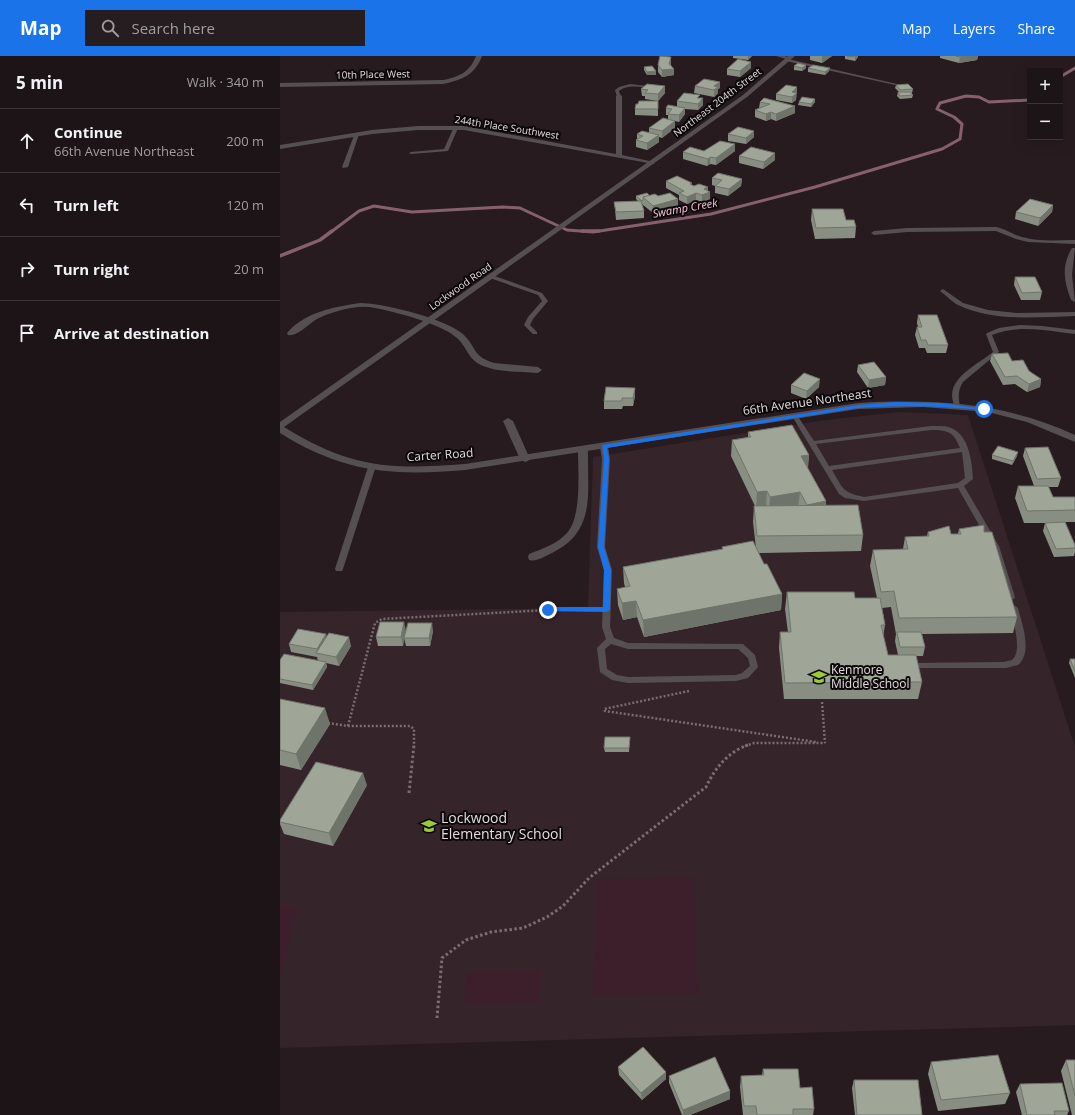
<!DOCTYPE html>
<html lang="en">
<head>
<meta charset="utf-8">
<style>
	body { margin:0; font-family:"Open Sans",sans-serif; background:#251d20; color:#f1f3f6 }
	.controls { position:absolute; right:12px; top:12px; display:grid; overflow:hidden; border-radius:0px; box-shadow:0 4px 16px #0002 }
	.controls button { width:36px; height:36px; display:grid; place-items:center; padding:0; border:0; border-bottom:1px solid #3b3336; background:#1d1417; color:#f1f3f6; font:20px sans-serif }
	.stop { position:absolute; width:12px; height:12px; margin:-9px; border:3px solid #1a73e8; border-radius:50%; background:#fff }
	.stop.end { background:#1a73e8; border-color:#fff; box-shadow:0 1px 4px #0008 }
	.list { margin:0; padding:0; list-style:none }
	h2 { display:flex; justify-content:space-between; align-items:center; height:52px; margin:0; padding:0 16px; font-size:17px }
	h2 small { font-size:13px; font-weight:400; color:#a09ea1 }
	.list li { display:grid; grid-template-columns:26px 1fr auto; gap:12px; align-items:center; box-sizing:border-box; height:64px; padding:0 16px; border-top:1px solid #3b3336 }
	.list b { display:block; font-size:15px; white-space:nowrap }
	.list p { margin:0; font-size:13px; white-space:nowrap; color:#a09ea1 }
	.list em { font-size:13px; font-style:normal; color:#a09ea1 }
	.icon { flex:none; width:22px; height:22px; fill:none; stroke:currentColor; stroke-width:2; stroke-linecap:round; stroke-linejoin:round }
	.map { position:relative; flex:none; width:795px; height:1059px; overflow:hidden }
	header { display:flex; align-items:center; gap:24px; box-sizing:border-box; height:56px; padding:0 20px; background:#1a73e8; color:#fff }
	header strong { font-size:19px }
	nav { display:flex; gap:22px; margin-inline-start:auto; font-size:14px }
	.search { width:280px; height:36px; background:#251d20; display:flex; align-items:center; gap:10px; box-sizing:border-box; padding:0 14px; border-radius:0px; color:#a09ea1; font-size:15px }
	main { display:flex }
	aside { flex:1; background:#1d1417 }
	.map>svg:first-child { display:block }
	.built { fill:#36242b }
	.green { fill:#3c1f2b }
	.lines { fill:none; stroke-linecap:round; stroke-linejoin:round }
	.stream-far1 { stroke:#86606f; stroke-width:3 }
	.stream { stroke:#86606f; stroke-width:3.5 }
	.path-far1 { stroke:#796e72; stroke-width:2.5; stroke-dasharray:2 2; stroke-linecap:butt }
	.path { stroke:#796e72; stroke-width:3; stroke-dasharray:2.5 2.5; stroke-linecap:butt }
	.service { fill:#564f52; fill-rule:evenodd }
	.minor { fill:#564f52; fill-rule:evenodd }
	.tertiary { fill:#564f52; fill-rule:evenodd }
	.wall { fill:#898e82; fill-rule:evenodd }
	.shaded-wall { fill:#6f746a }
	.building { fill:#9fa597; stroke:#6f746a }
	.route { fill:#1a73e8 }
	.labels { text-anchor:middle; stroke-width:4; stroke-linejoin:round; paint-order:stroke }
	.far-street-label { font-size:10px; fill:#e4dbde; stroke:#0c0709 }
	.far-water-label { font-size:11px; font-style:italic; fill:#fdc6db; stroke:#0c0709 }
	.street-label { font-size:12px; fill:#e4dbde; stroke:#0c0709 }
	.poi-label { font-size:12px; fill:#e4dbde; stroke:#0c0709; text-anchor:start }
	.near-poi-label { font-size:14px; fill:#e4dbde; stroke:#0c0709; text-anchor:start }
</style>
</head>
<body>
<header>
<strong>Map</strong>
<div class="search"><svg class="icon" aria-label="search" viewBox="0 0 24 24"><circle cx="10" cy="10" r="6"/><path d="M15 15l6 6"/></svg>Search here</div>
<nav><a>Map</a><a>Layers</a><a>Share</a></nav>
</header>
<main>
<aside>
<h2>5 min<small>Walk · 340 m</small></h2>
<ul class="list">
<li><svg class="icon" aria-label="ahead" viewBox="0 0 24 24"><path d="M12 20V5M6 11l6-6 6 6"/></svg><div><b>Continue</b><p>66th Avenue Northeast</p></div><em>200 m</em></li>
<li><svg class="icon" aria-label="left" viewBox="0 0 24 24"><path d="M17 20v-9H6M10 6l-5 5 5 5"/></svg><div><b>Turn left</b></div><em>120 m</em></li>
<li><svg class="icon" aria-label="right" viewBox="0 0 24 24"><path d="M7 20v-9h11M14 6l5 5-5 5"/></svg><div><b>Turn right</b></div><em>20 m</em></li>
<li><svg class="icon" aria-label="arrive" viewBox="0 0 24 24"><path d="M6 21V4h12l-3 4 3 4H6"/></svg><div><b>Arrive at destination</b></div></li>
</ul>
</aside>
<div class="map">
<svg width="795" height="1059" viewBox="0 0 795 1059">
	<rect width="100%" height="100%" fill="#271b1f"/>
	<path class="built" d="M619,356L688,359L795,691V969L0,992V556L308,552L313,401L546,364Z"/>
	<g class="green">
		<path d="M414,822L417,937L313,939L317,823Z"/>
		<path d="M0,850H18L0,923Z"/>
		<path d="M261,914L259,946L184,948L187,916Z"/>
	</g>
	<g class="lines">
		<g class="stream-far1">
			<path d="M780,21L795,12"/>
			<path d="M51,176L79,155L94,150L132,156L223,151L240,152L287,174L313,176L431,158L535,131L662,93L680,83L682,68L674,61L657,53L660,47L686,40L699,41L709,46L750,44"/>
		</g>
		<g class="stream">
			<path d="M302,175H319"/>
			<path d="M0,200L40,184L52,175"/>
		</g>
		<g class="path-far1">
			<path d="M409,635L324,653L325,655L536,686"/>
			<path d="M542,646L545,687"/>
			<path d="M48,667L68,670H130L134,673V690"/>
			<path d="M68,670L95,567L102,563L268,554H316"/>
			<path d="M465,690L474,687H545"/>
		</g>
		<g class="path">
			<path d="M129,737L134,689"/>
			<path d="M157,962L162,902L186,884L211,876L243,872L267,861L283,850L309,822L426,731C435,712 448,696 468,689"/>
		</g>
		<g class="service">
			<path d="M496,0H505L511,2L508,3L617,28L615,29L506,5L504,4L506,3Z"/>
			<path d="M350,28L375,31L377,32L375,33C363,32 349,27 339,35L341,41H337L335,34L339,31Z"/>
			<path d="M174,71L178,72L168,95L131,98L129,97L131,96L164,93Z"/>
			<path d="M75,77L79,78L68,111L63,112L62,111Z"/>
			<path d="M716,171C726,173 733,179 742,181C759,186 778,184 795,184V188L748,186L736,183L716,175L627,176L594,179L591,177L594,175L627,172Z"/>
			<path d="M212,219L262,237L268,245L253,263L250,269L257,276V278H253L244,269L248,261L262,245L258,239L210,222L209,221Z"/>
			<path d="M663,233L683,247L708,254L737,257L795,256V260C758,261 713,266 678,249C672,246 667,240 661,236L660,235Z"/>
			<path d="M740,269L762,270L795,274V278C767,275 739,268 712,279L719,296L683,326C678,334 678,341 680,350L677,352L675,351C662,324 696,310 713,296L706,278L707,277L719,272Z"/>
			<path d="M515,358L517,359L534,385L651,370C659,370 668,369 675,374C690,384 692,407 693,423L684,430L719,490L735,541L734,543L731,544L727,541L711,490L678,432L584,445L565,442L559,438L512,360ZM651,374C668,374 674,376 680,392L549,410L536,388ZM682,396L685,422L678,427L584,441C561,436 563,432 552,414Z"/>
			<path d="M324,389L328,391L330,403L325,491L332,514L330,571L334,582L348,587L463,588L475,599L478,611L468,622L456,625L348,627L332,624L320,616L317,592L326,583L322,571L324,514L317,491L322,403L320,391ZM331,588L348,593H458L468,602L470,610L462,617L456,619L348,621L337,619L327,613L325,593Z"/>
			<path d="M88,411H91L95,413L63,513L62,515H56L55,513Z"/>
			<path d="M734,549L738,552C742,568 753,596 738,609L726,612H626L625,610L626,608L629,607L724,606L732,604C743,595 733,564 730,552Z"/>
		</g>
		<g class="minor">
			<path d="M196,0H202C195,19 182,24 163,28L0,31V27L163,24C179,21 190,16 196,0Z"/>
			<path d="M339,38L342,40V99L374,106V108L184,74H138L92,78L0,93V89L92,74L138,70H184L336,98V40Z"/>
			<path d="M80,247C103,247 167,263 184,279C197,292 192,300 214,307L258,311L262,314L258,317C240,315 218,317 201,309C188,303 187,291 177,282C162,268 116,256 95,252C78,248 55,255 39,262C30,266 18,281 8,279L7,277C25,256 54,251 80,247Z"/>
			<path d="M228,362L233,365L250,403L248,405L245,406L240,403L223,365Z"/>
			<path d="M303,391L308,394C307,436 317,475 272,497C265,500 257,506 249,504L248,501L249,498C262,493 277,488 287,477C302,460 298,416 298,394Z"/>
		</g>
		<g class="tertiary">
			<path d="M508,0H515L467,41L4,371C70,412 110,414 185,408L578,347C656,343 723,346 795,379V386L747,366L708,356L643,351L578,353L185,414C112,420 64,417 0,377V366L463,39Z"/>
			<path d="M792,192H795L792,219L795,246L791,244C784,226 781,210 792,192Z"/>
		</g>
	</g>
	<g class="wall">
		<path d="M453,0H472L468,4L453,2Z"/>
		<path d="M530,0H552L542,7L530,4Z"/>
		<path d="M565,0H578V1L575,5L565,3Z"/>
		<path d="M660,0H698L697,4L679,7L660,2Z"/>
		<path d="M471,6V12L460,21L447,19V13Z"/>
		<path d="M391,7V9L394,13V19L382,21L378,16V9Z"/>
		<path d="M526,9V12L522,15L514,14V10Z"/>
		<path d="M364,11L376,15V19H367L364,14Z"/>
		<path d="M528,12L549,15L545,19L528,16Z"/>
		<path d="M616,29L633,33L632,37H631L633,39L632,42L620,43L617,40L618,36H619L615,32Z"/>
		<path d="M415,30L440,32L438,33V37L434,41L414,37Z"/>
		<path d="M517,31L516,44L512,47L496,44V38Z"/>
		<path d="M361,33L385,37L378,45L365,43V40H362Z"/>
		<path d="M419,42L423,49L418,54L405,53V58L399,66L395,65V72L382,82L379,81V86L367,94L356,91V84L357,83V78L369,77V72L388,64V59H386V52L397,50V45Z"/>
		<path d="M484,42L515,57L496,65L491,63L486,65L475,61V54L479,52L480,46Z"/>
		<path d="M535,43V46L531,51L518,49L519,46Z"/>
		<path d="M378,45V60L355,59V53Z"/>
		<path d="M474,75V81L466,88L448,85V78Z"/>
		<path d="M455,88V95L436,109L430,108L427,110L403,103V96L424,95Z"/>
		<path d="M459,100L495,104L483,113L459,107Z"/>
		<path d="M432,122L462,123L461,130L448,140L435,137V130L432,129Z"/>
		<path d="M386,125L412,129L428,135L430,136V143L422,146L416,144L407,148L399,144V139L386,132Z"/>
		<path d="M356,140H378L398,150L373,157L363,149V148H362L364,155V162L336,164L335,153L334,146L358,145L356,143Z"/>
		<path d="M773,149L772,156L758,170L735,163L736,156Z"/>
		<path d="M532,153L566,164L576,171L575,182L535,183L531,164Z"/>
		<path d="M735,221L762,236L760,244H741L734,229Z"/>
		<path d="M638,259L668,289L666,297H647L645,292H639L635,279L637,271H638L637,267Z"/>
		<path d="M712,298L732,305L761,323L760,331L747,336L735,328L723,329L710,305Z"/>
		<path d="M578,309L606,321L605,329L588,332L577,316Z"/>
		<path d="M511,329L539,331L526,343L511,337Z"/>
		<path d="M355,332V340L353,350H343L342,353H324V345Z"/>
		<path d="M468,376L529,399L528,412L546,445V449L583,479L581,495L478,497L484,508L502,538L501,554L364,581L357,561L343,564L338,549L337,533L345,531L344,527L343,511L442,493V491L476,492L473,466L474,450H475L451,400L452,384L468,381Z"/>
		<path d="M745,392L781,422L778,431H769L773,441H795V466H785L795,489V496L794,500L774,501L763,475L765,467H744L735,442L738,430H754L743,400Z"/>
		<path d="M712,399L737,400L732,409L712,403Z"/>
		<path d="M679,473L704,476L737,561L733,577L642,578L645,591L643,600H636L642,626L638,643H504L499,592L500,576H508L505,553L507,536L575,542H597L590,510L593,494L623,493L625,481L647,480L648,476L671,478H678ZM611,551L616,578L615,585L618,599H608L603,581L605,569L602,552Z"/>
		<path d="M126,574L153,575L150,590H126L124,582L123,590H98L96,581Z"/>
		<path d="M47,580L71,590L59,610L46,607L47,611L33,634L0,627V604L38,605L37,601L11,596L9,588Z"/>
		<path d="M790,603H795V622L789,607Z"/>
		<path d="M0,643L50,668L21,714L0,709Z"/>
		<path d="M350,681L349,696H325L324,692Z"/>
		<path d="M87,729L53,790L4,778L0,768V764Z"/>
		<path d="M786,1004H795V1059H792L781,1015Z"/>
		<path d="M651,1006L730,1037L725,1048L658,1055L648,1018Z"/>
		<path d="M338,1011L386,1016V1023L362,1044L339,1019Z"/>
		<path d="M483,1013L520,1032L534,1053L533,1059H463L460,1031L461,1020L482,1019Z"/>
		<path d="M389,1020L450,1043L410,1059H402L389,1027Z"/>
		<path d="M574,1024L642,1059H575L572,1032Z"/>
		<path d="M740,1028L789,1055L787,1059H742L736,1036Z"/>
	</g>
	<g class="shaded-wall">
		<path d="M468,0H472L468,4Z"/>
		<path d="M542,0H552L542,7Z"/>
		<path d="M577,0H578V1L575,5V1Z"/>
		<path d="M686,0H698L697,4L679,7L680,1Z"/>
		<path d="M391,1V7L389,13H394V19L382,21V14L389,8Z"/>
		<path d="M471,6V12L460,21V15Z"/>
		<path d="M526,9V12L522,15V12Z"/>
		<path d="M550,12L549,15L545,19V16Z"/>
		<path d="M376,15V19H367V16Z"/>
		<path d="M440,26V32L438,33V37L434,41V30Z"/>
		<path d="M385,30V37L378,45V38Z"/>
		<path d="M517,31L516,44L512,47V36Z"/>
		<path d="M423,42V49L418,54V48Z"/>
		<path d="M535,43V46L531,51V48Z"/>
		<path d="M515,50V57L496,65V58Z"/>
		<path d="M405,52V58L399,66V59Z"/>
		<path d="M491,56V63L486,65V58Z"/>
		<path d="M395,65V72L382,82V75Z"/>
		<path d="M474,75V81L466,88V82Z"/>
		<path d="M379,79V86L367,94V87Z"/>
		<path d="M455,88V95L436,109V102Z"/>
		<path d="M495,97V104L483,113L484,106Z"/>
		<path d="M430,101V108L427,110L428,103Z"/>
		<path d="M462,123L461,130L448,140L449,133Z"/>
		<path d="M428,131V136H430V143L422,146V139L424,133Z"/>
		<path d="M416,137V144L407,148V141Z"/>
		<path d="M398,143V150L373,157V150Z"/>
		<path d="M773,149L772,156L758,170L760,162Z"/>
		<path d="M606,321L605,329L588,332L589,324Z"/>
		<path d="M540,323L539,331L526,343L527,335Z"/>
		<path d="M761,323L760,331L747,336L749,328Z"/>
		<path d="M355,332V340L353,350V342Z"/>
		<path d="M738,396L737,400L732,409L733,405Z"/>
		<path d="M529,399L527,415L521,400Z"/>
		<path d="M487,435L486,451L476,453L477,436Z"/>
		<path d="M520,436L518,452L489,457L490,441Z"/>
		<path d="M546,445L544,461L525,465L527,449Z"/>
		<path d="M502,538L501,554L364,581L363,564Z"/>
		<path d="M356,545L357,561L343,564L342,547Z"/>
		<path d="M124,566L126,575L123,590L121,581Z"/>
		<path d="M152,567L153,575L150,590L149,582Z"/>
		<path d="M46,578L49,586L38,598L37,593Z"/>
		<path d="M69,581L71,590L59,610L56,601Z"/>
		<path d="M46,606L47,611L33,634L32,629Z"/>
		<path d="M45,652L50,668L21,714L16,698Z"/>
		<path d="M83,717L87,729L53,790L49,777Z"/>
		<path d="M386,1016V1023L362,1044L361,1037Z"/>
		<path d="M450,1035V1043L410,1059H403V1054Z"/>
	</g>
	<g class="building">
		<path d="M380,0L391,1L389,8L394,13L382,14L378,9Z"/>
		<path d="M567,0H577L575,1Z"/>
		<path d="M676,0H686L680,1Z"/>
		<path d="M458,3L471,6L460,15L447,13Z"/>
		<path d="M518,7L526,9L522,12L514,10Z"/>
		<path d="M533,9L550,12L545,16L528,12Z"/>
		<path d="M372,10L376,15L367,16L364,11Z"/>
		<path d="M424,23L440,26L434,30L438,31L434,34L415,30Z"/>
		<path d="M367,28L385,30L378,38L365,37L368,34L361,33Z"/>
		<path d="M628,28L633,33L620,34L616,29Z"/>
		<path d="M506,29L517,31L512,36L517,37L512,41L496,38Z"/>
		<path d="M618,36H630L633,39L620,40Z"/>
		<path d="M404,37L420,39L417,42H423L418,48L397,45Z"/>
		<path d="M522,41L535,43L531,48L519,46Z"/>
		<path d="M484,42L515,50L496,58L491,56L486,58L475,54L490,48L480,46Z"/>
		<path d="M359,45H378V53H355L356,48H358Z"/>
		<path d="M388,49L405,52L399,59L388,58L392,53L386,52Z"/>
		<path d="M383,62L395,65L382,75L369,72Z"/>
		<path d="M458,71L474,75L466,82L448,78Z"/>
		<path d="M362,75L379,79L367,87L356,84L363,80L357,78Z"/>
		<path d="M440,85L455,88L436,102L430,101L428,103L403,96L410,91L424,95Z"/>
		<path d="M471,91L495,97L484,106L459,100Z"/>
		<path d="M438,117L462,123L449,133L435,130L442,124L432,122Z"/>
		<path d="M397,120L412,127L410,128L414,130L419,128L428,131L424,133L430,136L422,139L416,137L407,141L399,137L404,135L386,125Z"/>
		<path d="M367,137L370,140L363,141V144L362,145L356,140Z"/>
		<path d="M390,137L398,143L373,150L363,141L375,138L378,140Z"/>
		<path d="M750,143L773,149L760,162L736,156Z"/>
		<path d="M361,145L364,155L336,156L334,146Z"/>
		<path d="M532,153H563L566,164H574L576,171L536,172Z"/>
		<path d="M735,221H755L762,236L742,237Z"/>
		<path d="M638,259H657L668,289H648L646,284H641L637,271H642Z"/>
		<path d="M728,297L732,305L743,304L749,315L761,323L749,328L737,320L725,321L712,298Z"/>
		<path d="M594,306L606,321L589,324L578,309Z"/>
		<path d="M524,317L540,323L527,335L511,329Z"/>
		<path d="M326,331L355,332L353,342H342V345H324Z"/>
		<path d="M512,369L529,399L521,400L546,445L527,449L520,436L490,441L487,435L477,436L452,384L471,381L468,376Z"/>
		<path d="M718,390L738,396L733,405L712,399Z"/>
		<path d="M768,391L781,422L757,423L745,392Z"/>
		<path d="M738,430H768L773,441H795V454L747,455Z"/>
		<path d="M578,449L583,479L477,480L474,450Z"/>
		<path d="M785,466L795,489V492L776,493L765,467Z"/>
		<path d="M704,469V476H712L737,561L619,562L614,535L601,536L593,494L628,493L625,481L649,480L648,476L669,470L671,478H681L679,473Z"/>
		<path d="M473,485L484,508H487L502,538L363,564L356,545L342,547L337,533L350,530L343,511L443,493L442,491Z"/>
		<path d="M507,536H574L575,542H600L605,569H601L608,599H636L642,626L505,627L500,576H511Z"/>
		<path d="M100,566H124L121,581H96Z"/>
		<path d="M128,567H152L149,582H124Z"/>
		<path d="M18,573L46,578L37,593L9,588Z"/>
		<path d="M617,576H641L645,591H620Z"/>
		<path d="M49,577L69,581L56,601L36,597Z"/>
		<path d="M4,598L46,606L32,629L0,623V604Z"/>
		<path d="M790,603H795V615Z"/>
		<path d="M0,643L45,652L16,698L0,694Z"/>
		<path d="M325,681H350L349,692H324Z"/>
		<path d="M36,706L83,717L49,777L0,766V764Z"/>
		<path d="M363,991L386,1016L361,1037L338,1011Z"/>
		<path d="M718,999L730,1037L661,1044L651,1006Z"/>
		<path d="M435,1001L450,1035L403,1054L389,1020Z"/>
		<path d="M786,1004H795V1040Z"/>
		<path d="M483,1013H518L520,1032L532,1031L534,1053H513V1059H477L476,1050H464L461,1020L484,1019Z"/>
		<path d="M574,1024H638L642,1059H577Z"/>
		<path d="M782,1027L789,1055H774L775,1059H747L740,1028Z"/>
	</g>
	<path class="route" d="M616,346L661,347L707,353L704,354C661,350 620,349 578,352L327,392L329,403L324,491L331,514L330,554L326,556L266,555V552L268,551H323L324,514L318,491L324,403L322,389L578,349Z"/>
	<defs>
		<g id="school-bare" transform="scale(1.2)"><path d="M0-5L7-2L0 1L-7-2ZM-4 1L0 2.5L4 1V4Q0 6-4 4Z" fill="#99cb35" stroke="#0c0709" stroke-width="2.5" paint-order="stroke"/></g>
	</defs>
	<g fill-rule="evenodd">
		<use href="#school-bare" x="539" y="621"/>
		<use href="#school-bare" x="149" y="770"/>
	</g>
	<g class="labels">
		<g class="far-street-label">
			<text transform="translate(93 18) rotate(-1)" y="4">10th Place West</text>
			<text transform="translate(437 46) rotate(-37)" y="4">Northeast 204th Street</text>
			<text transform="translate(227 71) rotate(9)" y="4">244th Place Southwest</text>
			<text transform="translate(180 230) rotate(-35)" y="4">Lockwood Road</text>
		</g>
		<g class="far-water-label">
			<text transform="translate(405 152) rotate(-10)" y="4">Swamp Creek</text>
		</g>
		<g class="street-label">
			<text transform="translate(527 346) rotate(-8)" y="4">66th Avenue Northeast</text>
			<text transform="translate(160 399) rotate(-4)" y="4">Carter Road</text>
		</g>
		<g class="poi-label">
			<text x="551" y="618">Kenmore<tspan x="551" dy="14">Middle School</tspan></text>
		</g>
		<g class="near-poi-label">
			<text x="161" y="767">Lockwood<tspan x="161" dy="16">Elementary School</tspan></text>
		</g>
	</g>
</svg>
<div class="controls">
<button>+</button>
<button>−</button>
</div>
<div class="stop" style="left:704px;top:353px"></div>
<div class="stop end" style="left:268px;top:554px"></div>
</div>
</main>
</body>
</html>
